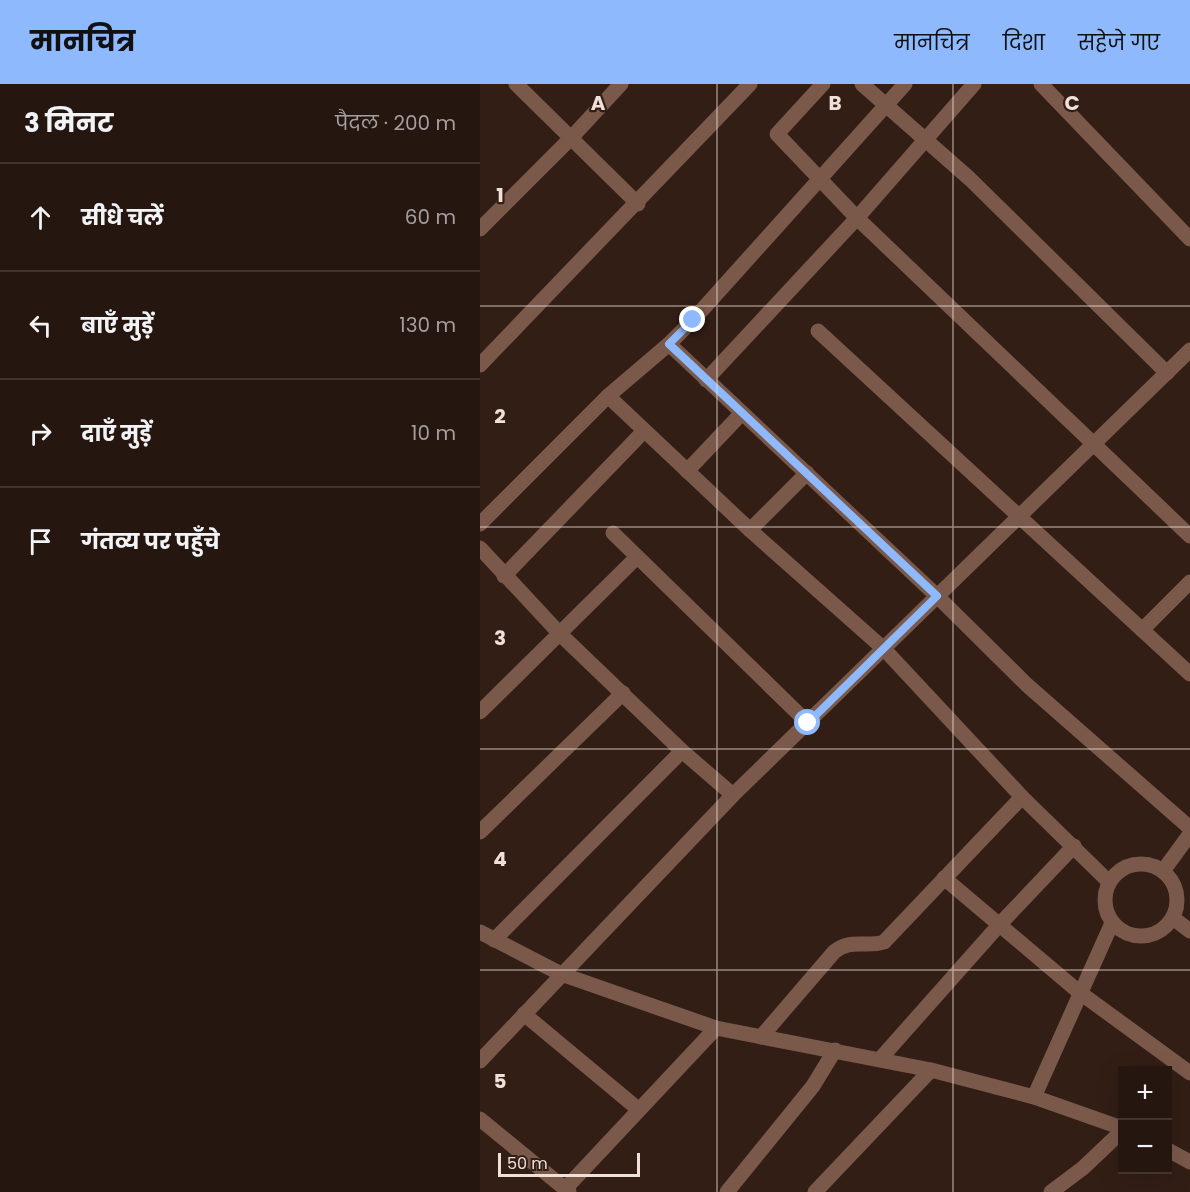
<!DOCTYPE html>
<html lang="hi">
<head>
<meta charset="utf-8">
<style>
	body { margin:0; font-family:Poppins,"Noto Sans Devanagari",sans-serif; background:#32231e; color:#f1f3f6 }
	.controls { position:absolute; right:18px; bottom:18px; display:grid; overflow:hidden; border-radius:0px; box-shadow:0 6px 24px #0002 }
	.controls button { width:54px; height:54px; display:grid; place-items:center; padding:0; border:0; border-bottom:2px solid #423530; background:#261610; color:#f1f3f6; font:30px sans-serif }
	.scale { position:absolute; left:18px; bottom:15px; width:142px; box-sizing:border-box; padding-left:6px; border:3px solid #efe1da; border-top:0; font-size:16px; line-height:21px; white-space:nowrap; color:#efe1da; -webkit-text-stroke:4px #321e15; paint-order:stroke }
	.stop { position:absolute; width:18px; height:18px; margin:-14px; border:4px solid #8eb9fd; border-radius:50%; background:#fff }
	.stop.end { background:#8eb9fd; border-color:#fff; box-shadow:0 2px 6px #0008 }
	.list { margin:0; padding:0; list-style:none }
	h2 { display:flex; justify-content:space-between; align-items:center; height:78px; margin:0; padding:0 24px; font-size:26px }
	h2 small { font-size:20px; font-weight:400; color:#a49f9f }
	.list li { display:grid; grid-template-columns:39px 1fr auto; gap:18px; align-items:center; box-sizing:border-box; height:108px; padding:0 24px; border-top:2px solid #423530 }
	.list b { display:block; font-size:22px; white-space:nowrap }
	.list em { font-size:20px; font-style:normal; color:#a49f9f }
	.icon { flex:none; width:33px; height:33px; fill:none; stroke:currentColor; stroke-width:2; stroke-linecap:round; stroke-linejoin:round }
	.map { position:relative; flex:none; width:710px; height:1108px; overflow:hidden }
	header { display:flex; align-items:center; gap:36px; box-sizing:border-box; height:84px; padding:0 30px; background:#8eb9fd; color:#111 }
	header strong { font-size:28px }
	nav { display:flex; gap:33px; margin-inline-start:auto; font-size:21px }
	main { display:flex }
	aside { flex:1; background:#261610 }
	.map>svg:first-child { display:block }
	.lines { fill:none; stroke-linecap:round; stroke-linejoin:round }
	.minor { stroke:#7a594a; stroke-width:15 }
	.route { stroke:#8eb9fd; stroke-width:8 }
	.grid { fill:none; stroke:#efe1da; stroke-width:1.5; stroke-opacity:0.55 }
	.grid-label { font-size:20px; text-anchor:middle; font-weight:bold; fill:#efe1da; stroke:#321e15; stroke-width:4.5; stroke-linejoin:round; paint-order:stroke }
</style>
</head>
<body>
<header>
<strong>मानचित्र</strong>
<nav><a>मानचित्र</a><a>दिशा</a><a>सहेजे गए</a></nav>
</header>
<main>
<aside>
<h2>3 मिनट<small>पैदल · 200 m</small></h2>
<ul class="list">
<li><svg class="icon" aria-label="ahead" viewBox="0 0 24 24"><path d="M12 20V5M6 11l6-6 6 6"/></svg><div><b>सीधे चलें</b></div><em>60 m</em></li>
<li><svg class="icon" aria-label="left" viewBox="0 0 24 24"><path d="M17 20v-9H6M10 6l-5 5 5 5"/></svg><div><b>बाएँ मुड़ें</b></div><em>130 m</em></li>
<li><svg class="icon" aria-label="right" viewBox="0 0 24 24"><path d="M7 20v-9h11M14 6l5 5-5 5"/></svg><div><b>दाएँ मुड़ें</b></div><em>10 m</em></li>
<li><svg class="icon" aria-label="arrive" viewBox="0 0 24 24"><path d="M6 21V4h12l-3 4 3 4H6"/></svg><div><b>गंतव्य पर पहुँचे</b></div></li>
</ul>
</aside>
<div class="map">
<svg width="710" height="1108" viewBox="0 0 710 1108">
	<rect width="100%" height="100%" fill="#321e15"/>
	<g class="lines">
		<g class="minor">
			<path d="M36,0L158,120"/>
			<path d="M343,0L297,50L377,134L710,452"/>
			<path d="M382,0L490,95L687,289"/>
			<path d="M561,0L710,155"/>
			<path d="M0,145L92,53L141,0"/>
			<path d="M338,247L710,590"/>
			<path d="M189,260L457,512L547,601L710,744"/>
			<path d="M0,281L270,0"/>
			<path d="M226,296L377,134L494,0"/>
			<path d="M128,312L270,446L404,565L542,713L629,798"/>
			<path d="M207,387L261,330"/>
			<path d="M0,440L128,312L189,260L213,236L425,0"/>
			<path d="M270,446L327,389"/>
			<path d="M133,449L328,639"/>
			<path d="M0,464L80,550L202,667L253,711"/>
			<path d="M24,492L164,347"/>
			<path d="M662,546L710,498"/>
			<path d="M0,628L157,473"/>
			<path d="M0,748L143,609"/>
			<circle cx="661" cy="816" r="36"/>
			<path d="M683,787L710,750"/>
			<path d="M464,794L599,908L710,989"/>
			<path d="M693,834L710,847"/>
			<path d="M0,848L81,890L236,944L451,986L554,1013L642,1044"/>
			<path d="M14,856L202,667"/>
			<path d="M44,930L158,1025"/>
			<path d="M281,953L354,868C370,854 386,864 404,858L542,713"/>
			<path d="M401,974L520,840L594,762"/>
			<path d="M0,977L253,711L710,266"/>
			<path d="M554,1013L632,839"/>
			<path d="M0,1035L89,1108"/>
			<path d="M688,1066L710,1078"/>
			<path d="M85,1105L236,944"/>
			<path d="M247,1108L333,1002L355,966"/>
			<path d="M335,1108L451,986"/>
			<path d="M571,1108L603,1084L642,1047"/>
		</g>
	</g>
	<g class="lines">
		<path class="route" d="M213,236L189,260L457,512L328,639"/>
	</g>
	<path class="grid" d="M237,0V1108M473,0V1108M0,222H710M0,443H710M0,665H710M0,886H710"/>
	<g class="grid-label">
		<text x="118" y="26">A</text>
		<text x="355" y="26">B</text>
		<text x="592" y="26">C</text>
		<text x="20" y="118">1</text>
		<text x="20" y="339">2</text>
		<text x="20" y="561">3</text>
		<text x="20" y="782">4</text>
		<text x="20" y="1004">5</text>
	</g>
</svg>
<div class="controls">
<button>+</button>
<button>−</button>
</div>
<div class="scale">50 m</div>
<div class="stop" style="left:328px;top:639px"></div>
<div class="stop end" style="left:213px;top:236px"></div>
</div>
</main>
</body>
</html>
